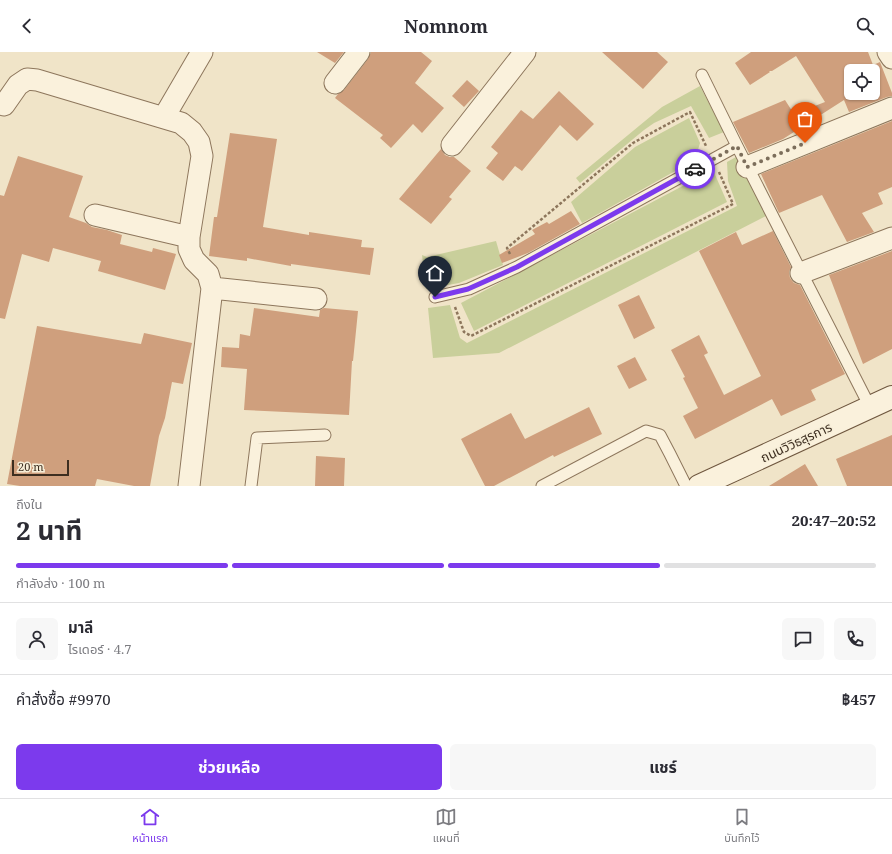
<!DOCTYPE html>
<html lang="th">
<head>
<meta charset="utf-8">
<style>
	:root { --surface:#fff; --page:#f7f7f7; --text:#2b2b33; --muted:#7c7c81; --line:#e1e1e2; --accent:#7c3aed }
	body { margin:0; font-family:"Noto Serif","Noto Sans Thai",serif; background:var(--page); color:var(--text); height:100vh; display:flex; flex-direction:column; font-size:15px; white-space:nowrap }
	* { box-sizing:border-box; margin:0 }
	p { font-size:13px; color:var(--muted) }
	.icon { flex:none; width:22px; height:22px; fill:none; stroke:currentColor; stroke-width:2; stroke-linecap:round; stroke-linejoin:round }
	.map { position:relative; height:434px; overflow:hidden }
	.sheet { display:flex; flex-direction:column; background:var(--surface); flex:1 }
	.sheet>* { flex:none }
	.buttons { position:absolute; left:844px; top:12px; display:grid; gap:8px }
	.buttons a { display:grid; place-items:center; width:36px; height:36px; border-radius:6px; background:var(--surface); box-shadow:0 1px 3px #0004; font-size:20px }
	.scale { position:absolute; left:12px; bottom:10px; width:57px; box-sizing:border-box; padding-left:4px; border:2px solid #3d2e20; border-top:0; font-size:11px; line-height:14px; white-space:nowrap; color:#3d2e20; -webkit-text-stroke:3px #f7eed8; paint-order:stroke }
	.pin { position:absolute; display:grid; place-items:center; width:34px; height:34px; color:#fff; margin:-41px -17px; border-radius:50% 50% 50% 0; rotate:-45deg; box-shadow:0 0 4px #0007 }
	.pin .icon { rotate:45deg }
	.courier { position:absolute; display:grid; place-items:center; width:40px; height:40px; margin:-20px; border:3px solid #7c3aed; border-radius:50%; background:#fff; color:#222; box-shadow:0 1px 5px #0007 }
	.overview em { font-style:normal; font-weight:700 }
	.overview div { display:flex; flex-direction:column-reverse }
	.overview { display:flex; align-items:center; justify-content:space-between; height:68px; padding:0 16px }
	h1 { font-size:26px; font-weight:700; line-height:30px }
	.bar { display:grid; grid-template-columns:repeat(4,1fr); gap:6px 4px; align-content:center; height:48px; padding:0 16px }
	.bar i { height:5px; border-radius:3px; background:var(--line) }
	.bar .active { background:var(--accent) }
	.bar p { grid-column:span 4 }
	.line { display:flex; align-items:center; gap:10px; padding:0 16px; border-top:1px solid var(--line) }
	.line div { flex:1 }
	.round { display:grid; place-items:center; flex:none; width:42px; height:42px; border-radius:6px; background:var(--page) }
	.button { display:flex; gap:8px; margin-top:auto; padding:8px 16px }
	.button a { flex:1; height:46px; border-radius:6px; background:var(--accent); color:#fff; font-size:16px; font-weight:700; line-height:46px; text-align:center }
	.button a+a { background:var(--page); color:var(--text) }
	header { display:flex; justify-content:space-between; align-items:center; height:52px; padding:0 16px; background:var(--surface); font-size:18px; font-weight:700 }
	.menu { display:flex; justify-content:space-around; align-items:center; height:56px; border-top:1px solid var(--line); background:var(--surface); font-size:11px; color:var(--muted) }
	.menu a { display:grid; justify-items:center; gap:2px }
	.menu .active { color:var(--accent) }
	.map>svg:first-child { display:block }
	.green { fill:#c9cf9b }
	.building { fill:#cf9f7d; fill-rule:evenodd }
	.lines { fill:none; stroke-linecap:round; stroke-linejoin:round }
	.service-casing { stroke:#8d765c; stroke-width:13 }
	.minor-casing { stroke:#8d765c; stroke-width:23 }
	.secondary-casing { stroke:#6f573f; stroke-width:24 }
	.path { stroke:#8d765c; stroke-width:2.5; stroke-dasharray:3 2; stroke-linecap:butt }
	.service { stroke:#faf1dc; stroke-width:11 }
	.minor { stroke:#faf1dc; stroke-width:21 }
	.secondary { stroke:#faf1dc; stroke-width:22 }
	.done { stroke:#7c6e5b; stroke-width:4; stroke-dasharray:0 7.2 }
	.route { stroke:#7c3aed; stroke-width:5 }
	.labels { text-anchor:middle; stroke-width:3; stroke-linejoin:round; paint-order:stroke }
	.street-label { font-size:13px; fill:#3d2e20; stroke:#f7eed8 }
</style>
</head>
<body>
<header><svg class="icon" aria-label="back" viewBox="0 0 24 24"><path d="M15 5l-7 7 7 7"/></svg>Nomnom<svg class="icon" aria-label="search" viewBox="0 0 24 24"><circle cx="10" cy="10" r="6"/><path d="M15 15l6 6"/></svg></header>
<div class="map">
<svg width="892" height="434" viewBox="0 0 892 434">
	<rect width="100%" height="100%" fill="#f0e4c8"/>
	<path class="green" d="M700,34L724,80L709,86L691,54L654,71L644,78L580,131L576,126L662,55Z
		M689,66L700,91L695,108L582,171L571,150L635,95Z
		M736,105L766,164L499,301L433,306L428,256L450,253L460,286L467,291L737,154L728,129L727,110Z
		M713,118L727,150L474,279L461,251Z
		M496,189L503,213L459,231L426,237L422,203L427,205Z"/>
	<path class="building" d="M317,0H344L335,11Z
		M371,0H421L432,9L415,31L444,56L422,81L413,72L391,96L380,86L383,83L335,46L338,42L344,38L368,7Z
		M602,0H657L668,10L643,37Z
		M751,0H868L873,13L880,10L892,41V44L887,45L849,60L844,48L783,87L749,101L733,70L785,48L794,62L825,50L796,4L772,19H769L770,20L750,33L735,11ZM851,19H873V41H851Z
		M467,28L479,39L464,55L452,44Z
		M559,39L594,72L577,89L560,73L522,119L515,114L503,129L486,116L498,101L491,95L521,58L533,67Z
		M892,69V135L878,141L883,152L862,161L874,180L847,190L822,143L779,161L761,122Z
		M230,81L277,87L263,175L309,183V180L362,188L361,195L374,196L370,223L291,212V214L247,206V209L209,204L214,165H217Z
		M441,97L445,103L450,105H454L471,119L449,145L452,147L431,172L399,147Z
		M18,104L83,124L69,165L86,171L92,175L107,178L122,183L120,192L152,200L153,196L176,202L165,238L98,219L101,209L53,196L49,210L22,202L5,267L0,266V143L4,144Z
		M571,159L580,172L528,201L502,211L499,203L535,182L532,178L547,170L549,172Z
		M773,179L791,215L789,220L790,226L794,231L800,233L845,322L811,338L816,348L781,364L772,347L695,387L683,364L698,356L683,326L685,325L671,298L699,283L708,301L704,303L724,343L761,324L699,199L736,180L742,193Z
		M892,199V297L863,312L829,223Z
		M639,243L655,276L634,287L618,253Z
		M254,256L319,265L320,258L324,256L358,259L353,309H352L349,363L244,358L247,317L221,315L222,295L239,296L240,282L250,284Z
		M37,274L141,292L144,281L192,291L183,332L172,330L165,366L159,384L150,434H134L97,427L95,434H20L7,432Z
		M635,305L647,328L629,337L617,314Z
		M589,355L602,382L554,405L553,403L494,434H485L461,387L511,361L525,387Z
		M892,383V434H847L836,407Z
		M316,404L345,406L344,434H315Z
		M805,412L818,434H769Z"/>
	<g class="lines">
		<g class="service-casing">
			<path id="service" d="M702,23L737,94L870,355
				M435,245L469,237L517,215L737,94
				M251,434L257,386L325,383
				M542,434L646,379L660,383L670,402L686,434"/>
		</g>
		<g class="minor-casing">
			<path id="minor" d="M888,0L892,6
				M335,31L359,0
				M4,53L18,33L27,27L37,28L181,71L192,80L199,90L202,104L189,185V197L194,208L208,222L212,236L189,434
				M164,65L202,0
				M452,93L525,0
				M747,115L892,56
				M95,163L189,185
				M801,221L892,186
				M212,236L316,247"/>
		</g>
		<g class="secondary-casing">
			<path id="secondary" d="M699,434L892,345"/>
		</g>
		<path class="path" d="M510,202L507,196L633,91L690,60L706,94
			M455,255L464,280L471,284L733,152L719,120"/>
		<use href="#service" class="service"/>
		<use href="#minor" class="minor"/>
		<use href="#secondary" class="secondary"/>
	</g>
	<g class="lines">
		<path class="done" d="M695,117L737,94L747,115L805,91"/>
		<path class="route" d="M435,245L468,237L517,215L695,117"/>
	</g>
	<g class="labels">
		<g class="street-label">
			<text transform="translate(796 390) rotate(-25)" y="5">ถนนวิวิธสุรการ</text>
		</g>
	</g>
</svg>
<div class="buttons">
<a><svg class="icon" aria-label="locate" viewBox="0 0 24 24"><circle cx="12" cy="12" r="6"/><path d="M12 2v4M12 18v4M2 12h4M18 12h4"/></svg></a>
</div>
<div class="scale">20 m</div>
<div class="pin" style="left:805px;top:91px;background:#ea580c"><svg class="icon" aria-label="bag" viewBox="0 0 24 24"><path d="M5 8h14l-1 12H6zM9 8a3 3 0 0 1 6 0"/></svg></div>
<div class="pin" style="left:435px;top:245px;background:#1f2937"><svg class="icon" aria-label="home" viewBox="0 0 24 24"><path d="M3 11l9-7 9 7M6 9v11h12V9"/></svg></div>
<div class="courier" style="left:695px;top:117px"><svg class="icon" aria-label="car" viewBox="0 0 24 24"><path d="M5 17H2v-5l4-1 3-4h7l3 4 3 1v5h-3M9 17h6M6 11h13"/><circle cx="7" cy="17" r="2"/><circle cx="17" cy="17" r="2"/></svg></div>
</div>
<section class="sheet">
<div class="overview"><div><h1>2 นาที</h1><p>ถึงใน</p></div><em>20:47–20:52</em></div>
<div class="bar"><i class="active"></i><i class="active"></i><i class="active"></i><i></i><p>กำลังส่ง · 100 m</p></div>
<div class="line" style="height:72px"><a class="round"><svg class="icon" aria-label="person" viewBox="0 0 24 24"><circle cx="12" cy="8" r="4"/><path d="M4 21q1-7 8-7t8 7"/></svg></a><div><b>มาลี</b><p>ไรเดอร์ · 4.7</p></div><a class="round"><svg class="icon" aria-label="chat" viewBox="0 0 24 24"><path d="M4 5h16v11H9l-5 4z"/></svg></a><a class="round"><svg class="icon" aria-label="phone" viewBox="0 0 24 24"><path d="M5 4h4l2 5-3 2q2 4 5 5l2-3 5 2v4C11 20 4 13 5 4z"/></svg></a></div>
<div class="line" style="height:52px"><div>คำสั่งซื้อ #9970</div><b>฿457</b></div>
<div class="button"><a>ช่วยเหลือ</a><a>แชร์</a></div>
</section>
<nav class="menu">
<a class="active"><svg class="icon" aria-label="home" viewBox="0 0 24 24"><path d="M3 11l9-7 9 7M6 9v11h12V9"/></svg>หน้าแรก</a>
<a><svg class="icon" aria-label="map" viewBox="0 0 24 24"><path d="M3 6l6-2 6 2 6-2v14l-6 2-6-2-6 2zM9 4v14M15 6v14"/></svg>แผนที่</a>
<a><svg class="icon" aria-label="saved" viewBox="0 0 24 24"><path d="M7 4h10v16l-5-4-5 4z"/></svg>บันทึกไว้</a>
</nav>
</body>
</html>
